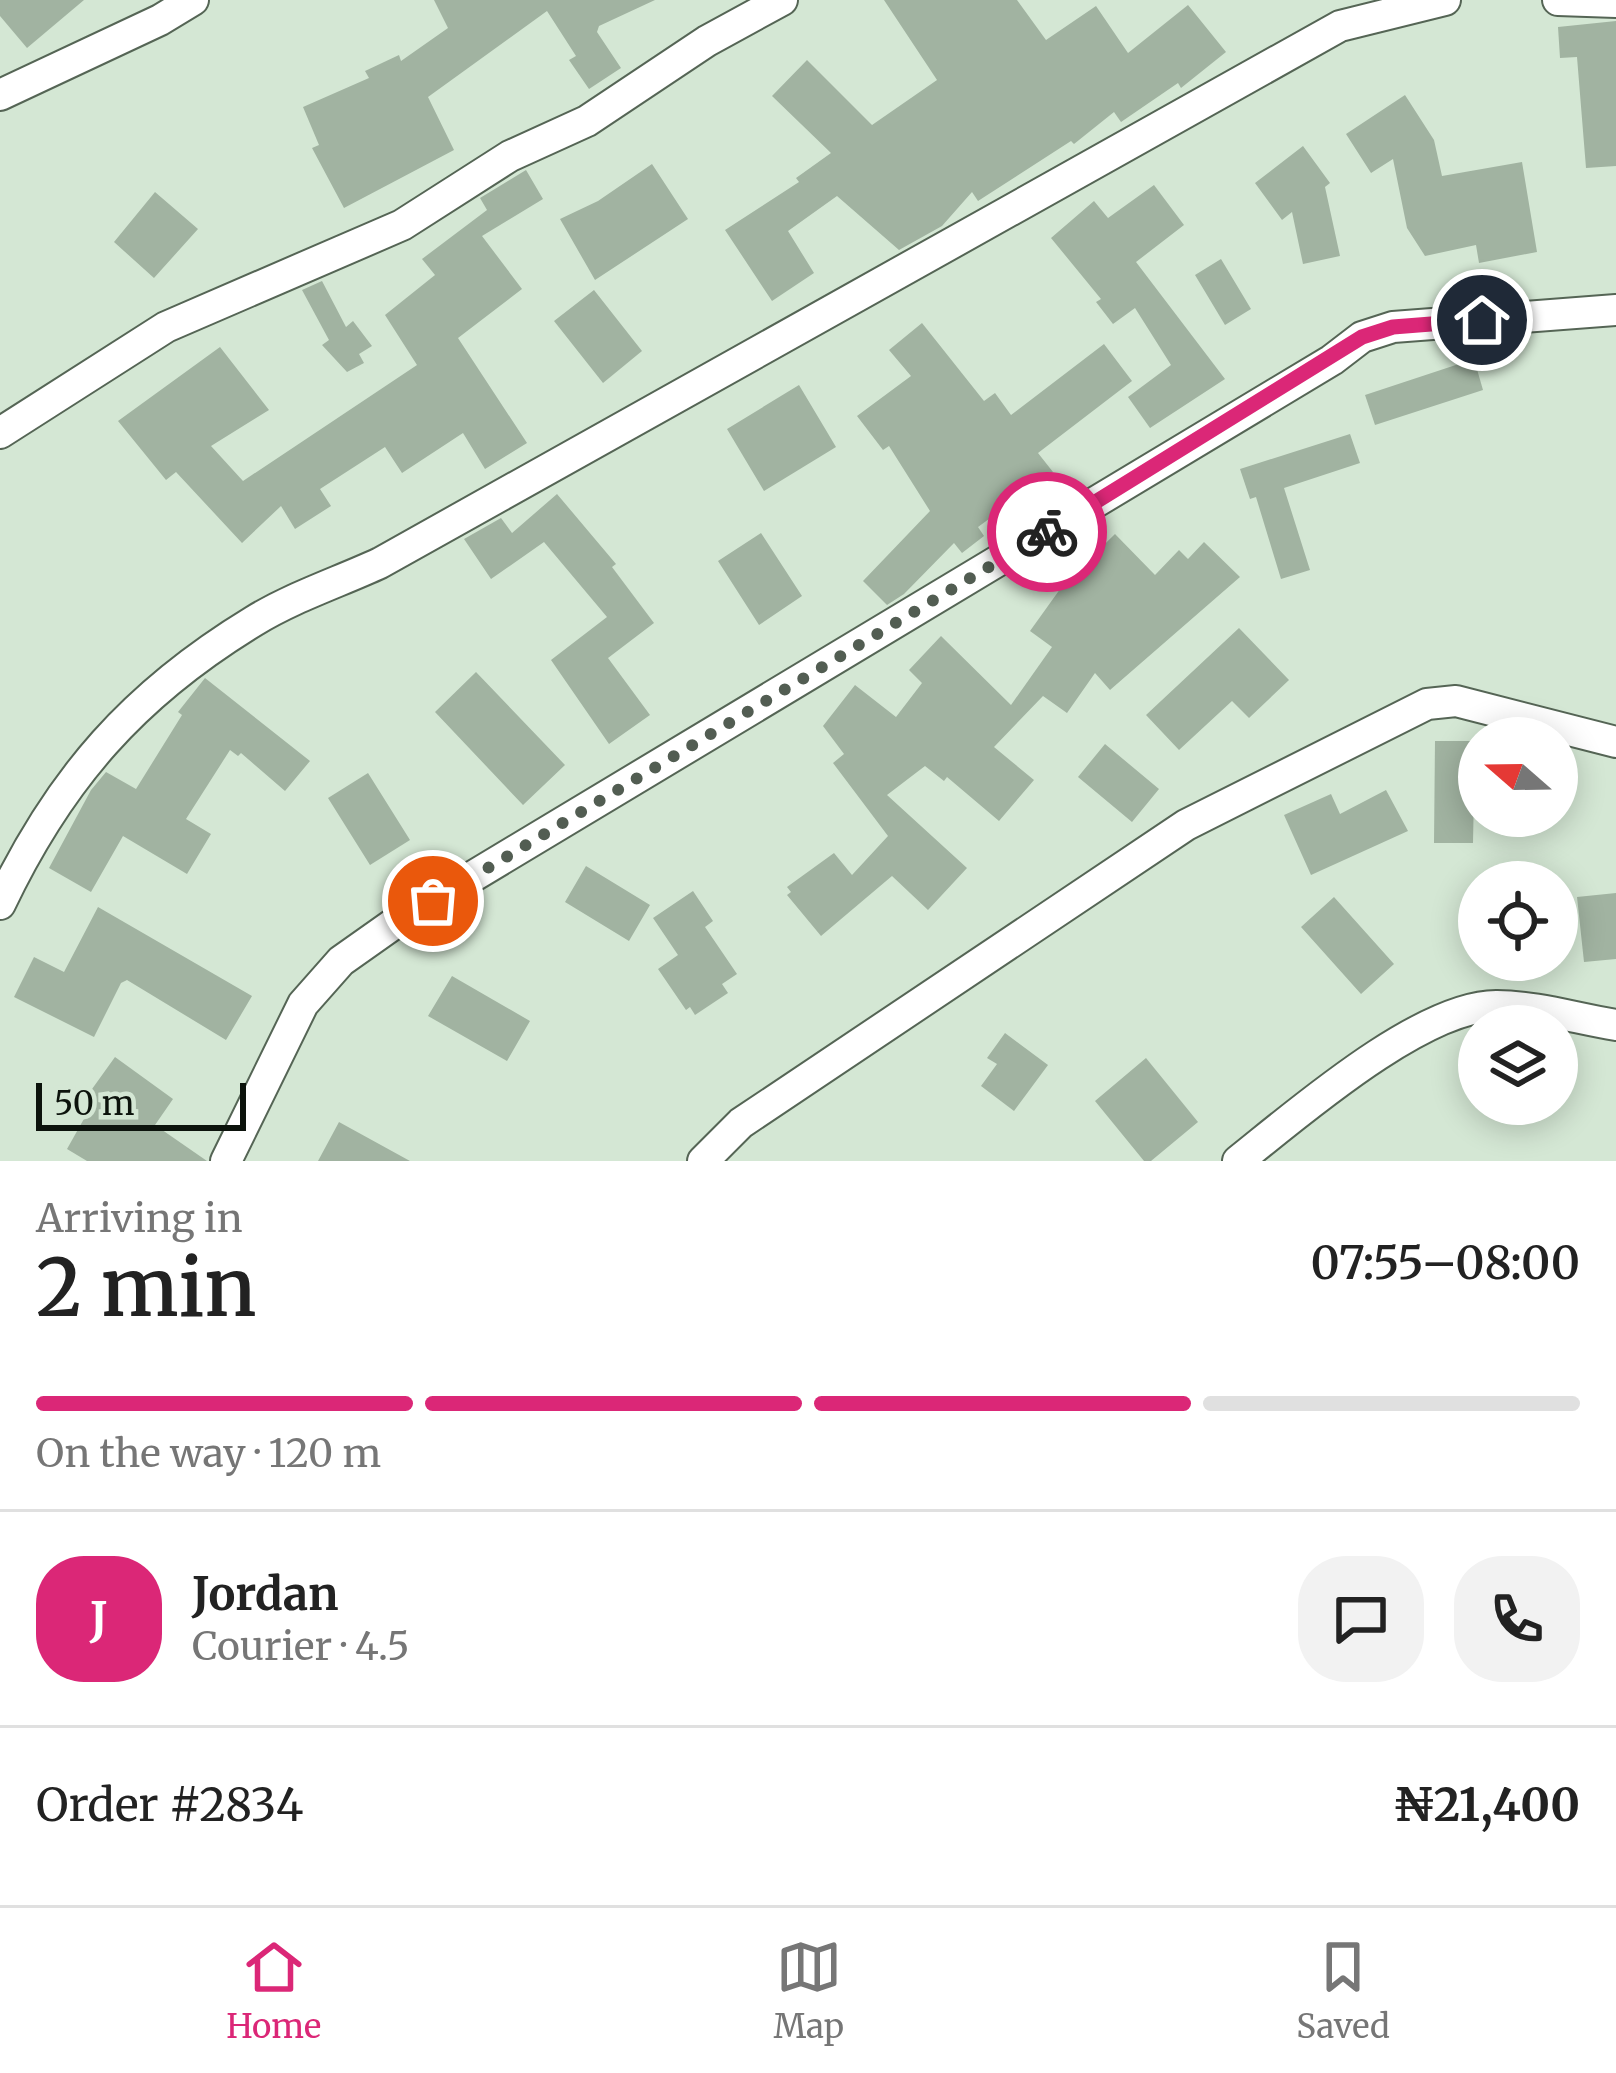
<!DOCTYPE html>
<html lang="en">
<head>
<meta charset="utf-8">
<style>
	:root { --surface:#fff; --page:#f2f2f2; --text:#222; --muted:#767676; --line:#e0e0e0; --accent:#db2777 }
	body { margin:0; font-family:Merriweather,serif; background:var(--page); color:var(--text); height:100vh; display:flex; flex-direction:column; font-size:45px; white-space:nowrap }
	* { box-sizing:border-box; margin:0 }
	p { font-size:39px; color:var(--muted) }
	.icon { flex:none; width:66px; height:66px; fill:none; stroke:currentColor; stroke-width:2; stroke-linecap:round; stroke-linejoin:round }
	.map { position:relative; height:1161px; overflow:hidden }
	.side { display:flex; flex-direction:column; background:var(--surface); flex:1 }
	.side>* { flex:none }
	.needle { width:78px; rotate:290deg }
	.controls { position:absolute; left:1458px; top:717px; display:grid; gap:24px }
	.controls a { display:grid; place-items:center; width:120px; height:120px; border-radius:50%; background:var(--surface); box-shadow:0 6px 30px #0003; font-size:60px }
	.scale { position:absolute; left:36px; bottom:30px; width:210px; box-sizing:border-box; padding-left:12px; border:6px solid #0c130c; border-top:0; font-size:33px; line-height:42px; white-space:nowrap; color:#0c130c; -webkit-text-stroke:9px #d4e7d4; paint-order:stroke }
	.pin { position:absolute; display:grid; place-items:center; width:102px; height:102px; color:#fff; margin:-51px; border:6px solid #fff; border-radius:50%; box-shadow:0 3px 12px #0007 }
	.courier { position:absolute; display:grid; place-items:center; width:120px; height:120px; margin:-60px; border:9px solid #db2777; border-radius:50%; background:#fff; color:#222; box-shadow:0 3px 15px #0007 }
	.summary em { font-style:normal; font-weight:600 }
	.summary div { display:flex; flex-direction:column-reverse }
	.summary { display:flex; align-items:center; justify-content:space-between; height:204px; padding:0 36px }
	h1 { font-size:78px; font-weight:600; line-height:90px }
	.bar { display:grid; grid-template-columns:repeat(4,1fr); gap:18px 12px; align-content:center; height:144px; padding:0 36px }
	.bar i { height:15px; border-radius:9px; background:var(--line) }
	.bar .active { background:var(--accent) }
	.bar p { grid-column:span 4 }
	.line { display:flex; align-items:center; gap:30px; padding:0 36px; border-top:3px solid var(--line) }
	.line div { flex:1 }
	.round { display:grid; place-items:center; flex:none; width:126px; height:126px; border-radius:48px; background:var(--page) }
	.dock { display:flex; justify-content:space-around; align-items:center; height:168px; border-top:3px solid var(--line); background:var(--surface); font-size:33px; color:var(--muted) }
	.dock a { display:grid; justify-items:center; gap:6px }
	.dock .active { color:var(--accent) }
	.map>svg:first-child { display:block }
	.building { fill:#a1b3a1 }
	.lines { fill:none; stroke-linecap:round; stroke-linejoin:round }
	.street-casing { stroke:#556555; stroke-width:34 }
	.street { stroke:#fff; stroke-width:30 }
	.done { stroke:#525d52; stroke-width:12; stroke-dasharray:0 21.6 }
	.route { stroke:#db2777; stroke-width:15 }
</style>
</head>
<body>
<div class="map">
<svg width="1616" height="1161" viewBox="0 0 1616 1161">
	<rect width="100%" height="100%" fill="#d4e7d4"/>
	<path class="building" d="M0,0H84L27,48L0,16Z
		M434,0H655L599,26L597,32L621,68L589,89L569,60L576,56L547,11L428,97L454,150L344,208L312,148L319,145L303,107L369,78L365,71L399,55L401,61L448,28Z
		M884,0H1017L1046,40L1096,6L1128,53L1188,5L1226,52L1181,88L1178,83L1121,122L1114,112L1074,144L1071,141L978,201L972,192L942,226L899,250L837,196L788,231L814,273L772,301L725,230L799,182L796,178L831,153L772,96L807,60L872,125L937,80Z
		M1616,21V166L1586,168L1577,57L1560,58L1558,27Z
		M1405,95L1434,140L1442,176L1522,162L1537,252L1479,263L1476,245L1425,256L1407,228L1393,159L1371,173L1346,134Z
		M1303,146L1330,183L1325,187L1340,256L1303,264L1292,212L1282,220L1255,183Z
		M652,164L688,219L595,280L560,219L598,201Z
		M526,170L543,199L482,236L522,289L458,338L527,443L485,469L463,433L402,473L385,447L320,489L331,506L295,529L281,506L242,543L176,472L166,480L118,421L220,347L269,410L211,446L243,481L417,365L385,315L435,275L422,259L487,210L480,198Z
		M1154,185L1184,225L1136,262L1225,379L1150,428L1128,397L1171,365L1135,308L1113,324L1096,302L1101,299L1051,238L1094,201L1108,218Z
		M155,192L198,229L154,278L114,242Z
		M1221,259L1251,309L1225,325L1195,275Z
		M322,281L346,327L353,321L372,346L359,354L364,363L347,372L322,345L329,340L302,290Z
		M594,290L642,351L603,383L554,321Z
		M922,323L984,401L995,393L1011,415L1104,344L1132,381L1038,453L1053,472L978,527L984,536L962,553L954,543L904,594L887,605L863,581L930,511L889,446L883,450L857,416L911,376L889,350Z
		M1474,359L1483,390L1375,425L1365,395Z
		M799,385L836,447L764,491L727,429Z
		M1350,434L1360,463L1284,488L1310,570L1281,579L1256,497L1250,499L1240,469Z
		M557,494L616,564L612,567L654,623L608,658L650,715L609,744L551,660L607,617L544,542L491,579L464,539L501,518L512,533Z
		M761,533L802,596L759,625L718,561Z
		M1115,534L1155,575L1179,550L1188,559L1204,542L1240,577L1110,690L1095,673L1067,713L1043,696L994,747L1034,780L999,821L947,777L944,781L925,766L887,795L967,868L928,910L892,876L821,936L787,895L791,892L787,887L834,853L852,875L888,836L833,763L844,754L823,726L855,685L896,717L922,683L909,670L941,636L1011,705L1052,647L1030,631L1063,585Z
		M1239,628L1289,680L1249,718L1232,701L1179,750L1146,715Z
		M476,672L565,765L523,805L435,712Z
		M205,678L310,761L285,791L241,753L238,756L230,750L186,819L211,834L187,874L123,836L91,892L49,868L91,790L106,772L136,789L182,715L178,712Z
		M1435,741H1475L1473,843H1434Z
		M1105,744L1159,789L1132,822L1078,777Z
		M368,773L410,840L370,865L328,798Z
		M1386,790L1408,831L1311,875L1284,815L1331,794L1340,814Z
		M586,866L650,905L629,941L565,902Z
		M693,891L713,921L705,927L737,974L722,984L728,993L695,1015L690,1007L686,1010L658,969L678,955L653,918Z
		M1616,893V959L1584,962L1577,897Z
		M1334,897L1394,964L1361,994L1301,927Z
		M98,907L252,996L226,1040L127,980L121,983L94,1037L14,997L34,957L64,972Z
		M452,976L530,1021L507,1061L428,1016Z
		M1005,1033L1048,1065L1014,1111L981,1086L997,1064L987,1058Z
		M115,1057L173,1099L155,1125L207,1161H87L67,1149L94,1101L87,1096Z
		M1146,1058L1198,1122L1151,1161H1144L1095,1101Z
		M339,1122L410,1161H318Z"/>
	<g class="lines">
		<g class="street-casing">
			<path id="street" d="M1558,0L1616,2
				M0,95L160,20L193,0
				M0,433L166,327L402,225L510,156L587,121L707,41L782,0
				M0,904C60,778 134,694 254,621C293,597 339,582 380,563L1340,26L1445,0
				M226,1161L303,1004L341,961L392,925L1332,360L1362,337L1393,327L1616,310
				M703,1161L741,1123L1186,825L1427,704L1456,701L1616,742
				M1238,1161C1296,1115 1422,1005 1497,1006C1536,1006 1578,1019 1616,1025"/>
		</g>
		<use href="#street" class="street"/>
	</g>
	<g class="lines">
		<path class="done" d="M433,901L1047,532"/>
		<path class="route" d="M1047,532L1362,337L1393,327L1482,320"/>
	</g>
</svg>
<div class="controls">
<a><svg class="needle" viewBox="-14 -14 28 28"><path d="M0-13l5 13h-10z" fill="#e53935"/><path d="M0 13l5-13h-10z" fill="#767676"/></svg></a>
<a><svg class="icon" aria-label="locate" viewBox="0 0 24 24"><circle cx="12" cy="12" r="6"/><path d="M12 2v4M12 18v4M2 12h4M18 12h4"/></svg></a>
<a><svg class="icon" aria-label="layers" viewBox="0 0 24 24"><path d="M12 4l9 5-9 5-9-5zM3 14l9 5 9-5"/></svg></a>
</div>
<div class="scale">50 m</div>
<div class="pin" style="left:433px;top:901px;background:#ea580c"><svg class="icon" aria-label="bag" viewBox="0 0 24 24"><path d="M5 8h14l-1 12H6zM9 8a3 3 0 0 1 6 0"/></svg></div>
<div class="pin" style="left:1482px;top:320px;background:#1f2937"><svg class="icon" aria-label="home" viewBox="0 0 24 24"><path d="M3 11l9-7 9 7M6 9v11h12V9"/></svg></div>
<div class="courier" style="left:1047px;top:532px"><svg class="icon" aria-label="bike" viewBox="0 0 24 24"><circle cx="6" cy="16" r="4"/><circle cx="18" cy="16" r="4"/><path d="M6 16l4-8h5l3 8M10 8l3 8H6M13 5h3"/></svg></div>
</div>
<section class="side">
<div class="summary"><div><h1>2 min</h1><p>Arriving in</p></div><em>07:55–08:00</em></div>
<div class="bar"><i class="active"></i><i class="active"></i><i class="active"></i><i></i><p>On the way · 120 m</p></div>
<div class="line" style="height:216px"><b class="round" style="background:var(--accent);color:#fff">J</b><div><b>Jordan</b><p>Courier · 4.5</p></div><a class="round"><svg class="icon" aria-label="chat" viewBox="0 0 24 24"><path d="M4 5h16v11H9l-5 4z"/></svg></a><a class="round"><svg class="icon" aria-label="phone" viewBox="0 0 24 24"><path d="M5 4h4l2 5-3 2q2 4 5 5l2-3 5 2v4C11 20 4 13 5 4z"/></svg></a></div>
<div class="line" style="height:156px"><div>Order #2834</div><b>₦21,400</b></div>
</section>
<nav class="dock">
<a class="active"><svg class="icon" aria-label="home" viewBox="0 0 24 24"><path d="M3 11l9-7 9 7M6 9v11h12V9"/></svg>Home</a>
<a><svg class="icon" aria-label="map" viewBox="0 0 24 24"><path d="M3 6l6-2 6 2 6-2v14l-6 2-6-2-6 2zM9 4v14M15 6v14"/></svg>Map</a>
<a><svg class="icon" aria-label="saved" viewBox="0 0 24 24"><path d="M7 4h10v16l-5-4-5 4z"/></svg>Saved</a>
</nav>
</body>
</html>
